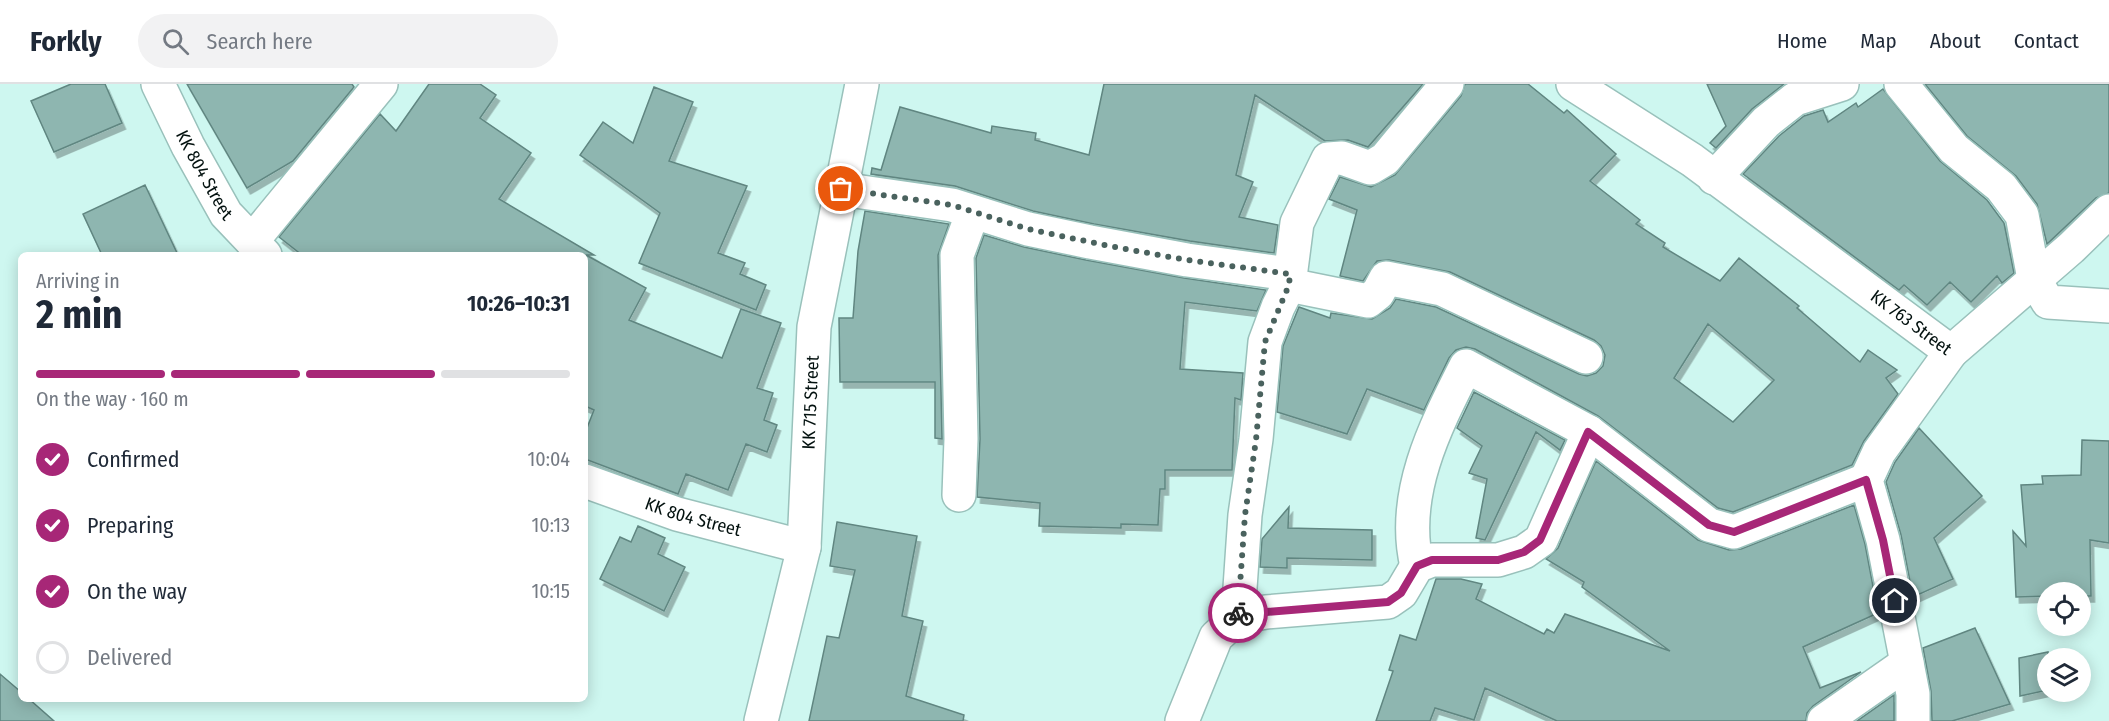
<!DOCTYPE html>
<html lang="en">
<head>
<meta charset="utf-8">
<style>
	:root { --surface:#fff; --page:#f2f2f3; --text:#1f2937; --muted:#747a83; --line:#e0e1e3; --accent:#a72777 }
	body { margin:0; font-family:"Fira Sans Condensed",sans-serif; background:var(--page); color:var(--text); height:100vh; display:flex; flex-direction:column; font-size:22px; white-space:nowrap }
	* { box-sizing:border-box; margin:0 }
	p { font-size:20px; color:var(--muted) }
	.icon { flex:none; width:33px; height:33px; fill:none; stroke:currentColor; stroke-width:2; stroke-linecap:round; stroke-linejoin:round }
	.map { position:relative; flex:1; overflow:hidden }
	.panel { position:absolute; left:18px; top:168px; width:570px; height:450px; display:flex; flex-direction:column; background:var(--surface); border-radius:9px; box-shadow:0 3px 15px #0003 }
	.panel>* { flex:none }
	.buttons { position:absolute; left:2037px; top:498px; display:grid; gap:12px }
	.buttons a { display:grid; place-items:center; width:54px; height:54px; border-radius:50%; background:var(--surface); box-shadow:0 3px 15px #0003; font-size:30px }
	.pin { position:absolute; display:grid; place-items:center; width:51px; height:51px; color:#fff; margin:-26px; border:3px solid #fff; border-radius:50%; box-shadow:0 2px 6px #0007 }
	.courier { position:absolute; display:grid; place-items:center; width:60px; height:60px; margin:-30px; border:4px solid #a72777; border-radius:50%; background:#fff; color:#222; box-shadow:0 2px 8px #0007 }
	.head em { font-style:normal; font-weight:700 }
	.head div { display:flex; flex-direction:column-reverse }
	.head { display:flex; align-items:center; justify-content:space-between; height:102px; padding:0 18px }
	h1 { font-size:39px; font-weight:700; line-height:45px }
	.bar { display:grid; grid-template-columns:repeat(4,1fr); gap:9px 6px; align-content:center; height:72px; padding:0 18px }
	.bar i { height:8px; border-radius:4px; background:var(--line) }
	.bar .on { background:var(--accent) }
	.bar p { grid-column:span 4 }
	ol { padding:0 18px; list-style:none }
	li { display:flex; align-items:center; gap:18px; height:66px }
	li p { margin-inline-start:auto }
	li .icon { padding:6px; border-radius:50%; background:var(--accent); color:#fff; stroke-width:4 }
	li:last-child { color:var(--muted) }
	li i { width:33px; height:33px; border:3px solid var(--line); border-radius:50% }
	header { display:flex; align-items:center; gap:36px; box-sizing:border-box; height:84px; padding:0 30px; background:var(--surface); border-bottom:2px solid var(--line) }
	header strong { font-size:28px }
	nav { display:flex; gap:33px; margin-inline-start:auto; font-size:21px }
	.search { width:420px; height:54px; background:var(--page); display:flex; align-items:center; gap:15px; box-sizing:border-box; padding:0 21px; border-radius:33px; color:var(--muted); font-size:22px }
	.map>svg:first-child { display:block }
	.building { fill:#8eb6b0; stroke:#608681; stroke-width:1.5; fill-rule:evenodd; filter:url(#shadow) }
	.lines { fill:none; stroke-linecap:round; stroke-linejoin:round }
	.minor-casing { stroke:#99c1bb; stroke-width:36 }
	.minor { stroke:#fff; stroke-width:33 }
	.done { stroke:#4a625e; stroke-width:6; stroke-dasharray:0 10.8 }
	.route { stroke:#a72777; stroke-width:8 }
	.labels { text-anchor:middle; stroke-width:5; stroke-linejoin:round; paint-order:stroke }
	.street-label { font-size:18px; fill:#03110f; stroke:#eefefb }
</style>
</head>
<body>
<header>
<strong>Forkly</strong>
<div class="search"><svg class="icon" aria-label="search" viewBox="0 0 24 24"><circle cx="10" cy="10" r="6"/><path d="M15 15l6 6"/></svg>Search here</div>
<nav><a>Home</a><a>Map</a><a>About</a><a>Contact</a></nav>
</header>
<div class="map">
<svg width="2109" height="637" viewBox="0 0 2109 637">
	<defs>
		<filter id="shadow"><feDropShadow dx="3.5" dy="6" stdDeviation="0" flood-color="#0004"/></filter>
	</defs>
	<rect width="100%" height="100%" fill="#cef7f0"/>
	<path class="building" d="M71,0H105L122,39L54,68L31,17Z
		M187,0H352L354,3L293,77L247,104Z
		M429,0H480L496,11L480,34L531,69L499,115L594,171H586L646,204L629,236L722,274L741,225L781,239L757,304L773,309L764,336L777,341L767,368L746,360L728,406L686,390L678,410L585,375V349L594,326L585,322V171H302L279,153L380,30L396,47Z
		M1104,0H1423L1368,63L1348,56L1325,57L1255,11L1236,91L1253,98L1239,133L1278,141L1274,169L1190,157L1094,140L1033,127L955,102L871,90L872,84L881,86L900,23L991,49L992,42L1036,49L1035,56L1089,71Z
		M1465,0H1528L1564,29L1567,26L1616,70L1590,97L1640,136L1636,140L1665,159L1663,163L1720,197L1739,174L1799,222L1797,224L1860,278L1868,266L1897,286L1886,294L1898,310L1864,357L1852,381L1733,428L1718,424L1598,332L1475,265L1466,263L1456,266L1449,274L1424,326L1367,305L1347,350L1277,328L1283,262L1299,223L1330,234L1331,229L1372,235L1390,224L1396,215L1436,223L1579,290L1587,292L1596,289L1603,282L1605,271L1601,262L1594,256L1450,188L1389,176L1377,177L1363,197L1340,192L1357,126L1329,115L1340,93L1371,103L1395,91L1461,12ZM1708,240L1774,296L1733,338L1674,294Z
		M1707,0H1784L1752,25L1716,64L1710,59L1726,42Z
		M1925,0H2109V109L2096,114L2047,160L2037,120L2016,92L1967,52Z
		M654,3L693,18L669,77L747,102L718,169L745,179L740,190L766,201L756,226L639,179L660,129L580,71L603,38L633,59Z
		M1883,5L1940,77L1987,116L2004,139L2014,189L2002,199L1997,192L1971,218L1950,198L1927,221L1904,201L1899,206L1743,90L1779,52L1804,32L1823,26L1828,38L1856,19L1858,23Z
		M145,101L178,171H102L83,130Z
		M865,127L949,140L938,171L942,355L935,354V298H840L839,234H853L858,167Z
		M984,151L1024,163L1086,176L1184,194L1266,206L1257,227L1185,218L1180,285L1243,289L1241,316L1235,314L1232,386H1165V405H1160L1158,441L1121,440V444L1039,442L1040,419L977,413L980,355L976,174Z
		M1474,308L1565,356L1560,366L1536,348L1485,456L1476,454L1487,395L1469,389L1482,362L1457,344Z
		M1919,344L1982,412L1934,454L1953,495L1913,513L1901,451L1886,398L1895,378Z
		M2082,356L2109,357V459L2090,456L2091,512H2080V508H2048V512L2016,513L2013,447L2026,462L2021,401L2043,400L2042,392L2081,391Z
		M1596,377L1698,456L1729,466L1741,465L1854,421L1865,460L1878,529L1803,563L1820,604L1861,588L1813,622L1807,629L1806,637H1557L1485,604L1474,636L1435,624L1430,637H1376L1393,587L1389,586L1400,551L1416,556L1436,495H1461L1482,500L1476,515L1544,550L1547,545L1554,549L1565,530L1670,567L1582,503L1584,498L1546,475L1558,464Z
		M1289,423L1288,444L1372,446V476L1287,474V484L1260,483L1262,455Z
		M837,438L917,452L902,532L923,537L906,612L964,631L963,637H809L827,552L839,554L855,486L830,482Z
		M638,442L665,454L658,470L685,483L664,527L600,495L620,453L631,458Z
		M1975,544L2010,620L1952,637H1932L1931,607L1923,564Z
		M2048,568V606L2020,612L2019,574Z
		M0,590L21,608V615H29L54,637H0Z
		M1894,611V637H1857Z"/>
	<g class="lines">
		<g class="minor-casing">
			<g id="minor">
				<path id="s1" d="M158,0L188,62L226,130L265,171"/>
				<path id="s2" d="M1573,0L1692,76L1951,268L1879,368L1866,396L1883,456L1913,610V637"/>
				<path d="M1901,0L1954,65L2001,103L2022,131L2034,195L2048,218L2109,222"/>
				<path d="M1714,94L1766,38L1795,15L1842,0"/>
				<path d="M841,105L952,121L1028,145L1090,158L1187,176L1290,190"/>
				<path d="M252,157L381,0"/>
				<path d="M1289,201L1368,217L1378,209L1386,194L1442,205L1586,273"/>
				<path d="M1951,268L2071,164L2109,127"/>
				<path id="s3" d="M585,397L677,430L804,463"/>
				<path d="M959,411L961,355L957,171L973,128"/>
				<path d="M1417,482C1400,411 1435,343 1466,282L1589,348L1709,441L1734,448L1866,396"/>
				<path d="M1238,533L1245,431L1256,355L1265,258L1278,223L1289,201L1297,139L1328,75L1342,74L1370,84L1385,75L1447,0"/>
				<path id="s4" d="M761,637L804,463L814,243L862,0"/>
				<path d="M1182,637L1216,553L1238,533L1266,528L1388,518L1401,509L1417,482L1432,476H1498L1524,468L1541,456L1589,348"/>
				<path d="M1824,637L1907,579"/>
			</g>
		</g>
		<use href="#minor" class="minor"/>
	</g>
	<g class="lines">
		<path class="done" d="M841,105L952,121L1028,145L1109,162L1187,176L1290,190L1289,201L1265,258L1256,356L1245,431L1238,529"/>
		<path class="route" d="M1238,529V533L1266,528L1388,518L1401,509L1417,482L1432,476H1498L1524,468L1540,456L1588,348L1709,441L1734,448L1866,396L1883,456L1895,517"/>
	</g>
	<g class="labels">
		<g class="street-label">
			<text dy="6" stroke="none"><textPath href="#s1" startOffset="102">KK 804 Street</textPath></text>
			<text dy="6" stroke="none"><textPath href="#s2" startOffset="414">KK 763 Street</textPath></text>
			<text dy="6" stroke="none"><textPath href="#s4" startOffset="324">KK 715 Street</textPath></text>
			<text dy="6" stroke="none"><textPath href="#s3" startOffset="114">KK 804 Street</textPath></text>
		</g>
	</g>
</svg>
<div class="buttons">
<a><svg class="icon" aria-label="locate" viewBox="0 0 24 24"><circle cx="12" cy="12" r="6"/><path d="M12 2v4M12 18v4M2 12h4M18 12h4"/></svg></a>
<a><svg class="icon" aria-label="layers" viewBox="0 0 24 24"><path d="M12 4l9 5-9 5-9-5zM3 14l9 5 9-5"/></svg></a>
</div>
<div class="pin" style="left:841px;top:105px;background:#ea580c"><svg class="icon" aria-label="bag" viewBox="0 0 24 24"><path d="M5 8h14l-1 12H6zM9 8a3 3 0 0 1 6 0"/></svg></div>
<div class="pin" style="left:1895px;top:517px;background:#1f2937"><svg class="icon" aria-label="home" viewBox="0 0 24 24"><path d="M3 11l9-7 9 7M6 9v11h12V9"/></svg></div>
<div class="courier" style="left:1238px;top:529px"><svg class="icon" aria-label="bike" viewBox="0 0 24 24"><circle cx="6" cy="16" r="4"/><circle cx="18" cy="16" r="4"/><path d="M6 16l4-8h5l3 8M10 8l3 8H6M13 5h3"/></svg></div>
<section class="panel">
<div class="head"><div><h1>2 min</h1><p>Arriving in</p></div><em>10:26–10:31</em></div>
<div class="bar"><i class="on"></i><i class="on"></i><i class="on"></i><i></i><p>On the way · 160 m</p></div>
<ol>
<li><svg class="icon" aria-label="check" viewBox="0 0 24 24"><path d="M5 12l5 5 9-10"/></svg>Confirmed<p>10:04</p></li>
<li><svg class="icon" aria-label="check" viewBox="0 0 24 24"><path d="M5 12l5 5 9-10"/></svg>Preparing<p>10:13</p></li>
<li><svg class="icon" aria-label="check" viewBox="0 0 24 24"><path d="M5 12l5 5 9-10"/></svg>On the way<p>10:15</p></li>
<li><i></i>Delivered</li>
</ol>
</section>
</div>
</body>
</html>
